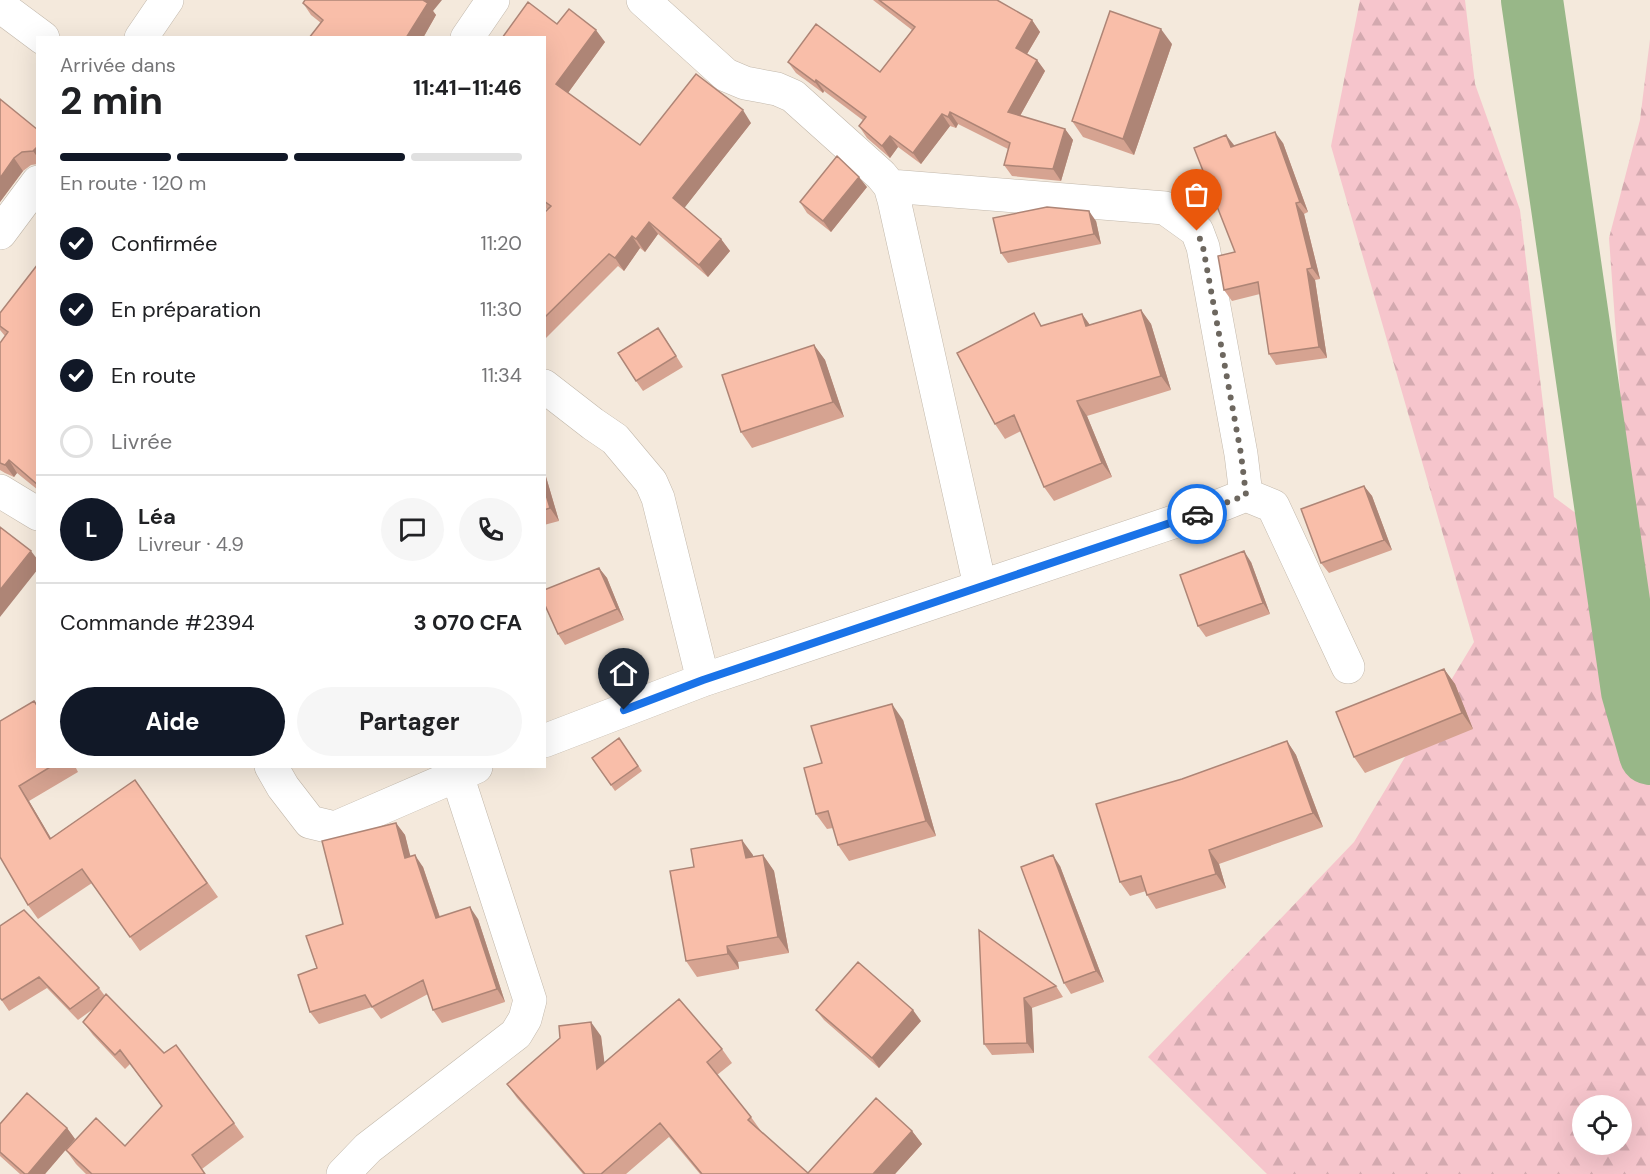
<!DOCTYPE html>
<html lang="fr">
<head>
<meta charset="utf-8">
<style>
	:root { --surface:#fff; --page:#f6f6f6; --text:#202124; --muted:#757577; --line:#e0e0e0; --accent:#111827 }
	body { margin:0; font-family:"DM Sans",sans-serif; background:var(--page); color:var(--text); height:100vh; display:flex; flex-direction:column; font-size:22px; white-space:nowrap }
	* { box-sizing:border-box; margin:0 }
	p { font-size:20px; color:var(--muted) }
	.icon { flex:none; width:33px; height:33px; fill:none; stroke:currentColor; stroke-width:2; stroke-linecap:round; stroke-linejoin:round }
	.map { position:relative; flex:1; overflow:hidden }
	.side { position:absolute; left:36px; top:36px; width:510px; height:732px; display:flex; flex-direction:column; background:var(--surface); border-radius:0px; box-shadow:0 6px 24px #0002 }
	.side>* { flex:none }
	.fabs { position:absolute; left:1572px; top:1095px; display:grid; gap:12px }
	.fabs a { display:grid; place-items:center; width:60px; height:60px; border-radius:50%; background:var(--surface); box-shadow:0 6px 24px #0002; font-size:30px }
	.pin { position:absolute; display:grid; place-items:center; width:51px; height:51px; color:#fff; margin:-62px -26px; border-radius:50% 50% 50% 0; rotate:-45deg; box-shadow:0 0 6px #0007 }
	.pin .icon { rotate:45deg }
	.courier { position:absolute; display:grid; place-items:center; width:60px; height:60px; margin:-30px; border:4px solid #1a73e8; border-radius:50%; background:#fff; color:#222; box-shadow:0 2px 8px #0007 }
	.summary em { font-style:normal; font-weight:700 }
	.summary div { display:flex; flex-direction:column-reverse }
	.summary { display:flex; align-items:center; justify-content:space-between; height:102px; padding:0 24px }
	h1 { font-size:39px; font-weight:700; line-height:45px }
	.bar { display:grid; grid-template-columns:repeat(4,1fr); gap:9px 6px; align-content:center; height:72px; padding:0 24px }
	.bar i { height:8px; border-radius:4px; background:var(--line) }
	.bar .selected { background:var(--accent) }
	.bar p { grid-column:span 4 }
	.line { display:flex; align-items:center; gap:15px; padding:0 24px; border-top:2px solid var(--line) }
	.line div { flex:1 }
	.round { display:grid; place-items:center; flex:none; width:63px; height:63px; border-radius:32px; background:var(--page) }
	ol { padding:0 24px; list-style:none }
	li { display:flex; align-items:center; gap:18px; height:66px }
	li p { margin-inline-start:auto }
	li .icon { padding:6px; border-radius:50%; background:var(--accent); color:#fff; stroke-width:4 }
	li:last-child { color:var(--muted) }
	li i { width:33px; height:33px; border:3px solid var(--line); border-radius:50% }
	.primary-button { display:flex; gap:12px; margin-top:auto; padding:12px 24px }
	.primary-button a { flex:1; height:69px; border-radius:36px; background:var(--accent); color:#fff; font-size:24px; font-weight:700; line-height:69px; text-align:center }
	.primary-button a+a { background:var(--page); color:var(--text) }
	.map>svg:first-child { display:block }
	.forest { fill:url(#forest-firs); fill-rule:evenodd }
	.lines { fill:none; stroke-linecap:round; stroke-linejoin:round }
	.river { stroke:#98b788; stroke-width:62 }
	.minor-casing { stroke:#c2b8ab; stroke-width:34 }
	.minor { stroke:#fff; stroke-width:33 }
	.wall { fill:#d6a391 }
	.shaded-wall { fill:#ae8576 }
	.building { fill:#f9bea9; stroke:#ae8576; stroke-width:1.5 }
	.done { stroke:#6d675f; stroke-width:6; stroke-dasharray:0 10.8 }
	.route { stroke:#1a73e8; stroke-width:8 }
</style>
</head>
<body>
<div class="map">
<svg width="1650" height="1174" viewBox="0 0 1650 1174">
	<defs>
		<pattern id="forest-firs" width="22" height="20" patternUnits="userSpaceOnUse" patternTransform="scale(1.5)"><rect width="22" height="20" fill="#f6c5cc"/><path d="M5 1l3.5 6h-7zM16 11l3.5 6h-7z" fill="#d3a9af"/></pattern>
	</defs>
	<rect width="100%" height="100%" fill="#f4e9dc"/>
	<path class="forest" d="M1360,0H1465L1475,84L1520,210L1554,497L1581,517L1601,491L1620,390L1609,238L1640,120L1650,39V1174H1267L1148,1057L1354,842L1474,642L1331,146ZM1582,1106H1622V1144H1582Z"/>
	<g class="lines">
		<path class="river" d="M1532,0L1632,691L1650,754"/>
		<g class="minor-casing">
			<path id="minor" d="M643,0L726,75L745,83L777,89L793,96L881,175L890,186L894,200L980,586
				M0,6L43,38
				M141,38L167,0
				M467,38L493,0
				M0,233L38,182
				M544,386L593,424L615,439L651,482L658,498L703,680
				M0,491L38,514
				M1246,495L1273,506L1348,667
				M544,741L703,680L1206,511L1246,495L1241,454L1203,247L1197,231L1165,208L890,186
				M271,766L283,787L310,822L335,828L476,767
				M343,1174L368,1148L516,1034L525,1019L530,1000L457,775"/>
		</g>
		<use href="#minor" class="minor"/>
	</g>
	<path class="wall" d="M873,0H997L1032,20L1040,32L1027,54L1037,60L1045,71L1020,116L1065,129L1073,140L1061,181L1012,176L1004,165L1008,149L958,124L956,128L950,126L921,164L898,147L890,158L867,138L859,126L864,121L824,91L823,93L796,73L788,62L880,72L912,30Z
		M303,3L433,11L436,15L423,38H309L321,23L311,15Z
		M557,24L605,42L568,93L640,145L751,123L684,208L721,239L730,251L708,277L658,234L645,252L640,248L624,271L618,266L546,338L544,337V213L548,210L544,207V38Z
		M1172,44L1134,155L1083,137L1072,121Z
		M0,99L38,130V164L31,165L23,171L0,202Z
		M1283,143L1308,212L1304,214L1320,279L1315,280L1327,358L1276,365L1269,354L1260,294L1232,301L1224,290L1235,252L1234,146Z
		M867,187L831,232L807,213L800,202Z
		M1096,221L1101,244L1008,263L1001,253Z
		M38,264V490L17,473L14,477L5,473L0,470V343L5,336L0,330V313Z
		M1141,310L1151,324L1171,390L1087,416L1112,477L1054,501L1044,487L1021,431L1005,439L995,424L1043,326L1082,314L1090,325Z
		M665,338L683,367L643,391L636,381Z
		M814,345L825,360L844,417L752,448L741,432Z
		M544,470L559,521L544,525Z
		M1364,486L1372,496L1392,550L1329,573L1321,563Z
		M1251,562L1270,614L1206,637L1198,626Z
		M599,568L607,578L624,620L565,645L558,634Z
		M1444,669L1455,684L1473,729L1365,773L1354,757Z
		M903,720L936,836L849,861L838,845L833,828L827,829L816,814L822,763Z
		M0,721L38,766H75L78,772L29,801L51,838L135,780L218,897L140,951L92,883L38,919L28,905Z
		M619,738L642,771L615,791L592,758Z
		M1287,741L1296,755L1323,827L1219,864L1226,888L1156,909L1147,895L1146,891L1130,896L1120,882L1182,779Z
		M396,823L405,835L410,857L423,867L440,917L478,919L505,1002L442,1023L433,1010L428,994L381,1019L372,1007L319,1024L310,1012L343,924Z
		M753,855V857L763,855L774,871L789,953L738,962L739,969L697,977L686,961Z
		M1060,866L1104,982L1071,994L1064,983Z
		M0,926L99,988L105,996L234,1123L244,1137L202,1169L205,1174H86L76,1164L66,1150L125,1146L162,1106L130,1064L125,1069L93,1035L83,1022L96,1007L78,1020L47,988L9,1011L0,998Z
		M979,930L1056,986L1063,997L1032,1008L1034,1053L992,1055L984,1044Z
		M816,1010L921,1021L879,1068L824,1020Z
		M601,1036L604,1063L722,1049L732,1063L717,1075L751,1117L761,1131H760L808,1173L912,1131L922,1144L895,1174H700L669,1137L626,1174H583L517,1098L507,1084Z
		M0,1124L67,1128L75,1139L45,1174H20L0,1156Z"/>
	<path class="shaded-wall" d="M423,0H442L433,11L436,15L423,38H406Z
		M1032,20L1040,32L1024,59L1016,48Z
		M1161,29L1172,44L1134,155L1123,139Z
		M596,30L605,42L565,97L556,84Z
		M1037,60L1045,71L1016,123L1008,112Z
		M816,80L824,91L823,93L815,82Z
		M743,110L751,123L682,211L673,198Z
		M950,112L958,124L956,128L948,117Z
		M942,114L950,126L921,164L913,153Z
		M1065,129L1073,140L1061,181L1053,169Z
		M1275,132L1283,143L1308,212L1300,202Z
		M1226,135L1234,145L1239,158L1231,147Z
		M890,136L898,147L890,158L882,146Z
		M38,146V158L33,151Z
		M14,158L23,171L0,202V178Z
		M859,177L867,187L831,232L823,221Z
		M1296,203L1304,214L1320,279L1312,268Z
		M1089,211L1096,221L1101,244L1094,234Z
		M649,222L658,234L645,252L636,239Z
		M632,236L640,248L624,271L615,258Z
		M721,239L730,251L708,277L699,265Z
		M1307,269L1315,280L1327,358L1319,347Z
		M1141,310L1151,324L1171,390L1161,376Z
		M1082,314L1092,328L1086,326Z
		M814,345L825,360L844,417L833,402Z
		M1077,401L1087,416L1112,477L1102,463Z
		M9,460L17,473L14,477L5,465Z
		M544,470L559,521L550,508L544,488Z
		M1364,486L1372,496L1392,550L1384,540Z
		M31,551L38,560V569L0,617V590Z
		M1244,551L1251,562L1270,614L1263,603Z
		M599,568L607,578L624,620L617,609Z
		M1444,669L1455,684L1473,729L1462,713Z
		M892,704L903,720L936,836L926,821Z
		M1287,741L1296,755L1323,827L1313,813Z
		M19,786L29,801L60,854L50,839Z
		M396,823L405,835L414,870L405,858Z
		M742,840L753,855L756,873L746,858Z
		M1209,850L1219,864L1226,888L1216,874Z
		M415,855L423,867L444,930L436,918Z
		M763,855L774,871L789,953L778,937Z
		M1053,855L1060,866L1104,982L1096,971Z
		M470,907L478,919L505,1002L497,989Z
		M727,946L738,962L739,969L728,954Z
		M1024,998L1032,1008L1034,1053L1027,1043Z
		M913,1010L921,1021L879,1068L872,1058Z
		M591,1022L601,1036L607,1082L597,1069Z
		M67,1128L75,1139L45,1174H28Z
		M912,1131L922,1144L895,1174H873Z"/>
	<path class="building" d="M305,0H423L428,3L406,38H309L323,20L303,3Z
		M879,0H997L1032,20L1016,48L1037,60L1008,112L1065,129L1053,169L1004,165L1010,143L950,112L948,117L942,114L913,153L890,136L882,146L859,126L866,117L816,80L815,82L788,62L816,24L880,72L915,27Z
		M528,2L557,24L569,9L596,30L556,84L640,145L696,74L743,110L673,198L721,239L699,265L649,222L636,239L632,236L615,258L609,254L544,318V213L551,206L544,201V38H502Z
		M1110,11L1161,29L1123,139L1072,121Z
		M0,99L38,130V146L33,151L22,152L14,158L0,178Z
		M1275,132L1300,202L1296,203L1312,268L1307,269L1319,347L1269,354L1258,282L1224,290L1218,256L1235,252L1194,148L1226,135L1231,147Z
		M837,156L859,177L823,221L800,202Z
		M1047,207L1089,211L1094,234L1001,253L993,218Z
		M38,264V485L9,460L5,465L0,463V343L8,332L0,326V313Z
		M1141,310L1161,376L1077,401L1102,463L1044,487L1014,415L995,424L957,353L1034,313L1041,326L1082,314L1086,326Z
		M658,328L676,356L636,381L618,353Z
		M814,345L833,402L741,432L722,375Z
		M1364,486L1384,540L1321,563L1301,509Z
		M544,488L550,508L544,510Z
		M0,527L31,551L0,590Z
		M1244,551L1263,603L1198,626L1180,575Z
		M599,568L617,609L558,634L544,603V590Z
		M1444,669L1462,713L1354,757L1336,712Z
		M34,701L38,707V766H52L19,786L50,839L135,780L207,883L130,937L82,869L28,905L0,857V721Z
		M892,704L926,821L838,845L828,811L816,814L804,768L822,763L811,726Z
		M619,738L638,766L611,785L592,758Z
		M1287,741L1313,813L1209,850L1216,874L1147,895L1141,876L1120,882L1096,804L1182,779Z
		M396,823L405,858L415,855L436,918L470,907L497,989L433,1010L423,980L372,1007L365,995L310,1012L298,975L317,968L306,936L343,924L322,841Z
		M742,840L746,858L763,855L778,937L727,946L728,954L686,961L670,871L694,867L691,849Z
		M1053,855L1096,971L1064,983L1021,867Z
		M24,910L99,988L70,1009L39,977L2,1000L0,998V926Z
		M979,930L1056,986L1024,998L1027,1043L984,1044Z
		M858,962L913,1010L872,1058L816,1010Z
		M106,994L164,1053L176,1045L234,1123L192,1155L205,1174H92L66,1150L96,1118L125,1146L162,1106L120,1050L115,1055L83,1022Z
		M679,999L722,1049L707,1062L751,1117L748,1120L808,1173L876,1098L912,1131L873,1174H702L660,1123L601,1174H585L507,1084L560,1038L559,1026L591,1022L597,1069Z
		M27,1093L67,1128L28,1174H25L0,1152V1124Z"/>
	<g class="lines">
		<path class="done" d="M1197,514L1246,495L1241,454L1203,247L1197,231"/>
		<path class="route" d="M624,710L703,680L1197,514"/>
	</g>
</svg>
<div class="fabs">
<a><svg class="icon" aria-label="locate" viewBox="0 0 24 24"><circle cx="12" cy="12" r="6"/><path d="M12 2v4M12 18v4M2 12h4M18 12h4"/></svg></a>
</div>
<div class="pin" style="left:1197px;top:231px;background:#ea580c"><svg class="icon" aria-label="bag" viewBox="0 0 24 24"><path d="M5 8h14l-1 12H6zM9 8a3 3 0 0 1 6 0"/></svg></div>
<div class="pin" style="left:624px;top:710px;background:#1f2937"><svg class="icon" aria-label="home" viewBox="0 0 24 24"><path d="M3 11l9-7 9 7M6 9v11h12V9"/></svg></div>
<div class="courier" style="left:1197px;top:514px"><svg class="icon" aria-label="car" viewBox="0 0 24 24"><path d="M5 17H2v-5l4-1 3-4h7l3 4 3 1v5h-3M9 17h6M6 11h13"/><circle cx="7" cy="17" r="2"/><circle cx="17" cy="17" r="2"/></svg></div>
<section class="side">
<div class="summary"><div><h1>2 min</h1><p>Arrivée dans</p></div><em>11:41–11:46</em></div>
<div class="bar"><i class="selected"></i><i class="selected"></i><i class="selected"></i><i></i><p>En route · 120 m</p></div>
<ol>
<li><svg class="icon" aria-label="check" viewBox="0 0 24 24"><path d="M5 12l5 5 9-10"/></svg>Confirmée<p>11:20</p></li>
<li><svg class="icon" aria-label="check" viewBox="0 0 24 24"><path d="M5 12l5 5 9-10"/></svg>En préparation<p>11:30</p></li>
<li><svg class="icon" aria-label="check" viewBox="0 0 24 24"><path d="M5 12l5 5 9-10"/></svg>En route<p>11:34</p></li>
<li><i></i>Livrée</li>
</ol>
<div class="line" style="height:108px"><b class="round" style="background:var(--accent);color:#fff">L</b><div><b>Léa</b><p>Livreur · 4.9</p></div><a class="round"><svg class="icon" aria-label="chat" viewBox="0 0 24 24"><path d="M4 5h16v11H9l-5 4z"/></svg></a><a class="round"><svg class="icon" aria-label="phone" viewBox="0 0 24 24"><path d="M5 4h4l2 5-3 2q2 4 5 5l2-3 5 2v4C11 20 4 13 5 4z"/></svg></a></div>
<div class="line" style="height:78px"><div>Commande #2394</div><b>3 070 CFA</b></div>
<div class="primary-button"><a>Aide</a><a>Partager</a></div>
</section>
</div>
</body>
</html>
